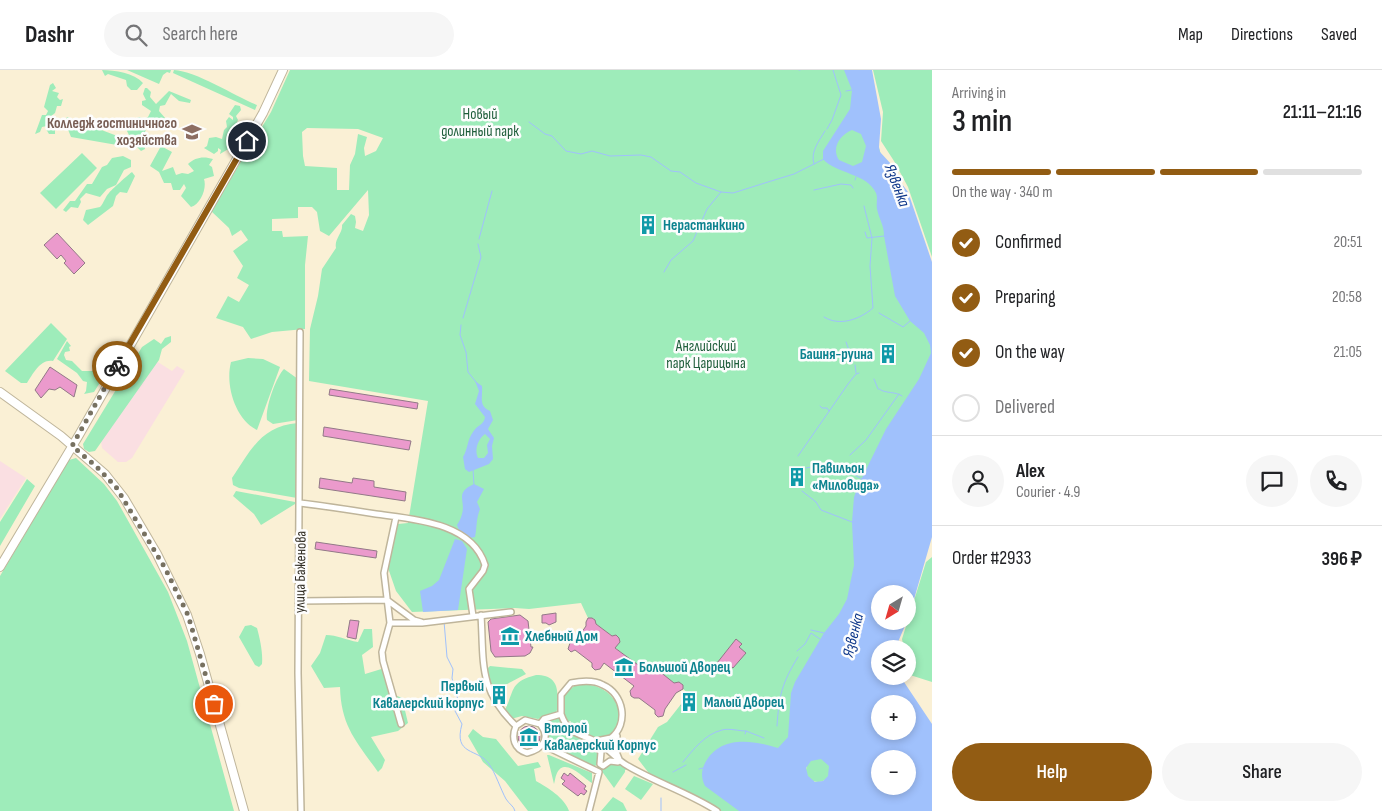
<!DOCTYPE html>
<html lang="en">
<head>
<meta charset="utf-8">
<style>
	:root { --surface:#fff; --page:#f6f6f6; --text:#202124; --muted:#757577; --line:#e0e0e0; --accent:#925c13 }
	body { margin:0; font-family:"Sofia Sans Condensed",sans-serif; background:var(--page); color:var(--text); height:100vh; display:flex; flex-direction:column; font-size:19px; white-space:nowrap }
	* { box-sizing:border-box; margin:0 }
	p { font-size:16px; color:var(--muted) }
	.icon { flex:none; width:28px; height:28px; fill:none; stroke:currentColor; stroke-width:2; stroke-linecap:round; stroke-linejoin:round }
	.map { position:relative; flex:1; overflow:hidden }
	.panel { display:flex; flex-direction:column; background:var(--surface); width:450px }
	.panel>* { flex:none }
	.needle { width:32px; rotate:217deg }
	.tools { position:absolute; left:871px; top:515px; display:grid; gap:10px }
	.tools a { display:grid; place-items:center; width:45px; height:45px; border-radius:50%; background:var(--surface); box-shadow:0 2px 8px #0003; font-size:25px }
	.pin { position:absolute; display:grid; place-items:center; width:42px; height:42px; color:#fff; margin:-21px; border:2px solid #fff; border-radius:50%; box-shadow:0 1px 5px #0007 }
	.courier { position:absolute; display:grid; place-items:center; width:50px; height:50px; margin:-25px; border:4px solid #925c13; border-radius:50%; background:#fff; color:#222; box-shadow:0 1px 6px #0007 }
	.overview em { font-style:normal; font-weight:600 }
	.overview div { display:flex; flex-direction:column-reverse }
	.overview { display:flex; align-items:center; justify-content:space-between; height:85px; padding:0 20px }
	h1 { font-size:32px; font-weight:600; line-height:38px }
	.bar { display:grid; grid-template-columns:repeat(4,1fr); gap:8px 5px; align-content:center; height:60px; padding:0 20px }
	.bar i { height:6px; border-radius:4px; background:var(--line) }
	.bar .selected { background:var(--accent) }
	.bar p { grid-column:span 4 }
	.line { display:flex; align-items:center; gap:12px; padding:0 20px; border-top:1px solid var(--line) }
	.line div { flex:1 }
	.round { display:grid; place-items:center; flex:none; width:52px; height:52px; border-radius:26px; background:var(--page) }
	ol { padding:0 20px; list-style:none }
	li { display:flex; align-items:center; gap:15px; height:55px }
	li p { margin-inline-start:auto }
	li .icon { padding:5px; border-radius:50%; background:var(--accent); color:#fff; stroke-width:4 }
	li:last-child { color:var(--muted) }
	li i { width:28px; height:28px; border:2px solid var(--line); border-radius:50% }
	.button { display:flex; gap:10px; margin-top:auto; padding:10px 20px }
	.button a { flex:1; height:58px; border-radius:30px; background:var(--accent); color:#fff; font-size:20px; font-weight:600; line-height:58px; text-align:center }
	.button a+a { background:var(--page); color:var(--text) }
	header { display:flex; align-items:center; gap:30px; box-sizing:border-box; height:70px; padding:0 25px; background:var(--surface); border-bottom:1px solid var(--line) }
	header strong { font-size:24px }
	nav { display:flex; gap:28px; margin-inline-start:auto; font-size:18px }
	.search { width:350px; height:45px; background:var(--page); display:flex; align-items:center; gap:12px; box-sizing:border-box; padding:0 18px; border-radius:28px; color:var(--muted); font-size:19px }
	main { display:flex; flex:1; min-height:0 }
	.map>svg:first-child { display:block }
	.industrial { fill:#fadfe2 }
	.green { fill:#9eecba; fill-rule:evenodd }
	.water { fill:#a0c1fc; fill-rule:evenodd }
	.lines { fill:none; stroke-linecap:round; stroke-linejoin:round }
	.stream { stroke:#a0c1fc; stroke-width:1 }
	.building { fill:#eb9acc; stroke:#927987 }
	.street-casing { stroke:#bfb59b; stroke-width:8 }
	.secondary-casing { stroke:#bfb59b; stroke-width:10 }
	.street { stroke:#fff; stroke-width:5 }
	.secondary { stroke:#fff; stroke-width:8 }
	.done { stroke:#777161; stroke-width:5; stroke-dasharray:0 9 }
	.route { stroke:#925c13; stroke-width:6 }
	.labels { text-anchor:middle; stroke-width:5; stroke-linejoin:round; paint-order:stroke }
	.park-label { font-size:15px; fill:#1f5e3b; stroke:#fdfdfd }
	.education-label { font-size:15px; font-weight:bold; fill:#785e54; stroke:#fdfdfd; text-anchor:end }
	.culture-label { font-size:15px; font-weight:bold; fill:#0d838f; stroke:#fdfdfd; text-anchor:start }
	.street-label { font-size:15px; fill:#312d23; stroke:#fdfdfd }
	.water-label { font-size:16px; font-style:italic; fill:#0e378a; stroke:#fdfdfd }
</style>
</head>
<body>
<header>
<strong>Dashr</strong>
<div class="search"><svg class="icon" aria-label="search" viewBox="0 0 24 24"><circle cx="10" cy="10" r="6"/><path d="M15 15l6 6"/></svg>Search here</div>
<nav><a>Map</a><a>Directions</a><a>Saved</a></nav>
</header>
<main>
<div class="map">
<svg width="932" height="741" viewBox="0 0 932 741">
	<rect width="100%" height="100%" fill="#faf0d5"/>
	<path class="industrial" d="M145,284L172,301L177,296L185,301L132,388L126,392H118L102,378L100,365Z
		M0,391L26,408L0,449Z"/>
	<path class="green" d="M102,0C115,0 134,3 143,13L137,20H131L127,16L126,10L108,4L105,6Z
		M127,0H171L170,3L167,2L163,5L159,14Z
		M174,0C196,1 235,26 257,35L255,40L173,3Z
		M290,0H854L868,46L932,234V340L757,741H717L651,706L638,689L658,657L667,652L689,624L683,619L682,615L674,613L659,601L658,596L655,594L650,595L648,597V603L613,576L620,572L619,568L616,565L612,566L596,554L593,548H588L581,533L529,539L515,538L412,542L396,521L387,495L398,454L408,453L428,331L309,311L310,259L318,226L322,199L336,178C334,169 343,163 342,155L351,144L355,146L356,152L355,158L363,161L369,145L368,120L329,166L320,161L317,142L312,137H298V148L272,149V161H282L283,167L308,166L305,195V259L272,262L251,269L243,257L216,248L228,226L239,232L249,215L237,208L243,196L233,181L248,170L241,160L232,166L229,158L211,141L271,42ZM307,58L358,59L383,68L376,81L365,86L364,78L367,67L358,64L355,84L350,95L349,120H337V98L305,96L303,86L302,62Z
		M873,0H932V187L908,117L894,91L881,71L883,42Z
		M53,13L56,18L52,21L59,23L57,27L60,30L63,29L61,36H57L55,43L50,47L51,51L56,49L58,52L55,57V64H49L46,59L47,56L42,57L40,62L35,64L42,45H46L48,41L44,37L50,15Z
		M145,18H147L151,22L150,27L156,34L169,21L191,30L190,33L179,31L171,24L165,35L160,36L159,41L166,49L159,55L154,51L148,53L144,65L140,68L144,72L145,79L141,81L137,77H129L123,71L129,65L127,61L134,49L140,47L142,50L148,47L151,41L142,35V31L146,30L143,24Z
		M235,35L240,36L241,40L236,46L238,50C235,56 233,64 228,69L230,78L220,84L221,80L218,78V81L214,84L204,78L207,76L209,68L216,67L222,69L224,60L227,57L226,51L229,47L233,50V47L229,44Z
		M67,47L120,67L117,75L71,67L65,52Z
		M161,76L172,82L162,101L173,97L176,105L182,103L188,104L194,101L188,94C195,87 204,86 213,89L209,95L212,97L214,106L204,109C207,118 201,134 191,137L181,126L186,118L184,114L180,120H173L171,113H164L159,102L150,96Z
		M82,83L97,98L56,139L40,123Z
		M123,86L131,90V97L124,100L116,115L107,119L100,127L86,123L80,129L81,132L78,138L71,137L66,142L63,140L70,131H75L87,114H92L102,97L107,95L112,88Z
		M132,102L135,106L127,123L120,122L116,126L113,136L88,155L83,150L86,140L100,137C104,133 105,127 109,123C110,121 130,103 132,102Z
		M51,253L67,269L53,291C40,289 33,304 27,313H21L5,301Z
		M171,266V272L162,279L159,290L95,381L89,382L84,379L83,374L142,277L154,269L161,274L165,268Z
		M67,271L71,276L69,277L70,281L65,282L64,285L66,290L72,291L82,301H96L95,305L101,311L94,322L84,324L86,321L87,312L83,311L77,303L57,289Z
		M248,288L263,289L280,297L257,360C235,349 225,315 231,292Z
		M284,299L298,309V350L273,354L267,350C265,338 276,307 284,299Z
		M298,353L297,428L239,418L233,415L232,408C251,380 261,356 298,353Z
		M76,388L104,414L117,431L168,522L187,571L234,741H0V506L69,390Z
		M27,409L35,416L0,476V452Z
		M236,421L295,432V434L261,455L254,444L233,426Z
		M932,487V612L910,605L908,597V579H904L902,569L926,492Z
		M251,555L257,558C260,569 263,583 262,594L259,597L255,595L239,567L245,556Z
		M364,559H372L373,577L362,585L365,604L388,597L395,625L402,628L408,653L398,661L371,667L385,690L382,698L378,702C356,671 341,656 340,617L324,618L311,596L320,583L326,565C337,565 346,570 358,572Z
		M490,596L522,599L526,604L492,622L486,600Z
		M536,605C554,605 559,615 557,631C557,635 558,638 556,643L538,649L522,646L511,649L505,640C515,619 510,612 536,605Z
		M577,614C600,613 618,624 621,649C612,667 607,670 587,666L586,662L582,665L569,656L571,651L566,652L561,630L565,623Z
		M557,647C564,652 567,660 573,665C582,671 591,671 598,678L600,694L592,697L551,677L545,653L548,649Z
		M473,659L483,667L496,669L518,696L538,692L541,697L534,699L536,711C547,717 565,728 569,741H528L505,711L483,692L468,666Z
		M547,685H549L592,703V713C583,708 565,687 557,703C555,707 555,711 554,714Z
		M806 700a12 12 0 1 1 24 0a12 12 0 1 1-24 0Z
		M618,692L628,699L625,700V702L614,718L601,700L606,693Z
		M634,706L653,714L641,730L625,719Z
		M613,727L623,733L627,741H601Z"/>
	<path class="water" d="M844,0H872L881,49L879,77L880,82L891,94L895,105L908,122L932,192V467L908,550V524H880V551H907L895,579H880V606H900L932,654V741H739L705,716C701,708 701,701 705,693C720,665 752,670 778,678L788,667L791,623L795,612L824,563L839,544L847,529L854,495L852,452L854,427L859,414L886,359L919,309L931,283L930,275L924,263L910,251L895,226L884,166C884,155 879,149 877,139C876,134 878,128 876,123C867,103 836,104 823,89V81L850,39L852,20ZM852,60L861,64L866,76L862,92L853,96L839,90C831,78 840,65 852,60ZM880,634H908V661H880ZM821,689L829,696L828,706L823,711L815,712L808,706L806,698L811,691ZM880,689H908V716H880Z
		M475,311L482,316C483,327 478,336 490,341L493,350L488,359L494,368L492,376L493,389L489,394L469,402L465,399L463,387C468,379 467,370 473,362C477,355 484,355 485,347L475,334L479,321ZM485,364L490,369L487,375L488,383L484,388H478C474,380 478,369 485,364Z
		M474,414L484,419L477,432L480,439C476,449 477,457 475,467L470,468L459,460L457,455C459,452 461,448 462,444C466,430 454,423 474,414Z
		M455,469L462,471L467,479L458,540L423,542L420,521L432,516L439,510Z"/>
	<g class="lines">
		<path class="stream" d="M799,0H800
			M846,21L852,20
			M529,52L545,64L552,66L566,81L581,84L592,81L610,86L641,85L651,87L671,101L680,102L696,113L721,122L733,123L768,112L794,104L824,89
			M827,59L832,50L841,25L833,0
			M814,94C810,82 819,71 825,61
			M855,110L856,107
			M814,120L841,114L851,115L853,118
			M865,162L867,168L884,166
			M479,169L492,121
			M664,202L671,190L693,171L707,139L721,122
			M879,243L903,257L910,251
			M824,247C840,257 860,249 873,238L870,196L872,168L864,136
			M463,248L481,187L478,174
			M461,255L460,265L466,282L468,302L476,312
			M846,272L852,288
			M855,295L856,303
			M874,309L878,319
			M879,319C886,324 895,321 902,326
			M820,336L822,338H827L829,341
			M850,385L866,370L899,324
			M798,386L848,314L856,304L859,303
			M825,395L827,393C838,396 844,402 854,404
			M806,398L821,395
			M473,399L474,415
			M855,405L862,409
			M802,421L816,432
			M816,432L821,440L852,452
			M444,551L447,587L453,599L452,608L458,630L455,641L462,654C453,686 478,678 489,694C495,702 501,720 506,729C509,734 514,736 515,741
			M811,560L824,563
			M797,581L805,574L811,563L820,569
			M777,656C779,625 782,613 798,587
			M745,664L746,661L764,668
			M683,692C693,680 705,664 722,660C729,658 739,661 746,661
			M699,699L703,698
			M673,702L686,695
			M661,728V741"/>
	</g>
	<path class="building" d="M57,163L85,193L74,204L64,193L66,191L61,185L57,189L44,175Z
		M50,297L77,315L74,327L60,317L55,320L49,319L41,328L35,320Z
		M330,319L418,333L417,339L329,325Z
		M324,357L411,371L409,380L323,366Z
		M320,408L352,413L353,408L374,411V417L406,422L405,431L319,418Z
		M316,472L377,481L376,488L315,479Z
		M556,543V552L549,555L546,553H542V545Z
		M520,545L528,551L531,577H533L530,583L525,586L495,587L491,581L488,552L491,549Z
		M588,548H592L595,550L596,554L612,566L616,565L619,568L620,572L615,578L645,600L650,595L654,594L658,596L659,601L674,613L679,612L683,615V619L676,623L665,639L663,646L658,647L655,644V640L639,628H634L631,626L630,621L634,616L604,593L600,599L595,600L592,597V593L575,580L571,582L568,579L570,573L575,572L586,556V552Z
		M350,550L359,551L356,569L347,567Z
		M736,569L742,574L739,577L746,583L733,598L727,593L723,598L717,593Z
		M689,624L695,633L692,638L688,640L681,636Z
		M518 667a11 11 0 1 1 22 0a11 11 0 1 1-22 0Z
		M564,703L568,706L570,703L586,716L584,719L587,721L584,725L581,723L578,726L562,714L565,711L561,708Z"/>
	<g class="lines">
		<g class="street-casing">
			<path id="street" d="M300,262L298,603L301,741
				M300,433C325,436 351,440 376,444C412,449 472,452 485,495L483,501L469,519L473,546
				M396,447L384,503L390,553L382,582L383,591L401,654
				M300,531L387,530L414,550L421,552
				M481,545C484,593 478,620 516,656L525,650L540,654L544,649L561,644C568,664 578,663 595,671C607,676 616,690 628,696C657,713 689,723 717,741
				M390,553H422L511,542
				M561,644V625L571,613C581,611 594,610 603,615C624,624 629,654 611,668L596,671
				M516,656C511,668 514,679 527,683C543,679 551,668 540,654
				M617,666L614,677L619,689L618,692L610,691L603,696L600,694L601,682L591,672H607Z
				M543,675L599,702L589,741"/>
		</g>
		<g class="secondary-casing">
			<path id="secondary" d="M0,322L61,366L105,404L124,428L157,484L187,545L200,584L244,741
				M0,497L79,365L263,43L283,0"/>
		</g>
		<use href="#street" class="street"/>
		<use href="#secondary" class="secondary"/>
	</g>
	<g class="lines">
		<path class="done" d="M117,296L72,376L96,396L116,417L165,498L188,545L214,634"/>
		<path class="route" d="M117,296L247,71"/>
	</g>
	<defs>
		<g id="university-bare" transform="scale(1.5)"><path d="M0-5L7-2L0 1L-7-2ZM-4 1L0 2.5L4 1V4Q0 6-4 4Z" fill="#8d6e63" stroke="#fdfdfd" stroke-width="2.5" paint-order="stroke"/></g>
		<g id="building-bare" transform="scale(1.5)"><path d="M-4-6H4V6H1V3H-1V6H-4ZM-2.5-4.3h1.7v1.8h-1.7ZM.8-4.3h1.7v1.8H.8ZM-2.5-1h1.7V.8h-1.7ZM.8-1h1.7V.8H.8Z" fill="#0f9aa8" stroke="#fdfdfd" stroke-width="2.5" paint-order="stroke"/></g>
		<g id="museum-bare" transform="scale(1.5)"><path d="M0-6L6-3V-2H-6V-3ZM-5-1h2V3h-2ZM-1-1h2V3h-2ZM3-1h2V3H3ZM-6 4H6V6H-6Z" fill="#0f9aa8" stroke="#fdfdfd" stroke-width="2.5" paint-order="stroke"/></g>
	</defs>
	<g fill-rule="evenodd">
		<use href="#university-bare" x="192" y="62"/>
		<use href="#building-bare" x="648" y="155"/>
		<use href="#building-bare" x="888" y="284"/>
		<use href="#building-bare" x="797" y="407"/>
		<use href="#museum-bare" x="510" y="566"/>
		<use href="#museum-bare" x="624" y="597"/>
		<use href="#building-bare" x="499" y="625"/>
		<use href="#building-bare" x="689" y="632"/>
		<use href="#museum-bare" x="529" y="667"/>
	</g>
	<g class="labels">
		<g class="park-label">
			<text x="480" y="49">Новый<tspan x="480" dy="17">долинный парк</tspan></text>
			<text x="706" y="281">Английский<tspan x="706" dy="17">парк Царицына</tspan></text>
		</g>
		<g class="education-label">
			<text x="177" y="58">Колледж гостиничного<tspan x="177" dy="17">хозяйcтва</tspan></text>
		</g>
		<g class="culture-label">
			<text x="663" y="160">Нерастанкино</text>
			<text x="873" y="289" text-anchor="end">Башня-руина</text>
			<text x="812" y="403">Павильон<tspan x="812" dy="17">«Миловида»</tspan></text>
			<text x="525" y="571">Хлебный Дом</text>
			<text x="639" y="602">Большой Дворец</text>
			<text x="484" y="621" text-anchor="end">Первый<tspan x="484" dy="17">Кавалерский корпус</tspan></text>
			<text x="704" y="637">Малый Дворец</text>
			<text x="544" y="663">Второй<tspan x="544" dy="17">Кавалерский Корпус</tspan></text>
		</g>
		<g class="street-label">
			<text transform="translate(300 502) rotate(-89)" y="5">улица Баженова</text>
		</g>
		<g class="water-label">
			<text transform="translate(898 115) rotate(69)" y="6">Язвенка</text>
			<text transform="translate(852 565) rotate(-76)" y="6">Язвенка</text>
		</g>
	</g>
</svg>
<div class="tools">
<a><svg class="needle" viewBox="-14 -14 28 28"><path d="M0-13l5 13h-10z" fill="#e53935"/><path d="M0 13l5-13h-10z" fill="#757577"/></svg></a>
<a><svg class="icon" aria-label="layers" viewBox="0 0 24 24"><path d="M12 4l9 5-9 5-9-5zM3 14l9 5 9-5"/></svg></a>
<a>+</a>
<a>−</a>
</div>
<div class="pin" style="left:214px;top:634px;background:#ea580c"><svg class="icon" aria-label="bag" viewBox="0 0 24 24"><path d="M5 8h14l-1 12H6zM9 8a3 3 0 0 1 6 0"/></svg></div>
<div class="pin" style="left:247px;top:71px;background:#1f2937"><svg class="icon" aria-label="home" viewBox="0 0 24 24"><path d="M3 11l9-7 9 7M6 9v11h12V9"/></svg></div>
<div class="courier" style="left:117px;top:296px"><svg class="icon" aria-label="bike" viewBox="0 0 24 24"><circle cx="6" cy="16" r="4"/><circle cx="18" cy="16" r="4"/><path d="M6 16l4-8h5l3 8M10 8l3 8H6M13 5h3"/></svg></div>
</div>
<section class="panel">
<div class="overview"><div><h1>3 min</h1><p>Arriving in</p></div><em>21:11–21:16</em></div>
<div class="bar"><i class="selected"></i><i class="selected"></i><i class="selected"></i><i></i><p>On the way · 340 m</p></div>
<ol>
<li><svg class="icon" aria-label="check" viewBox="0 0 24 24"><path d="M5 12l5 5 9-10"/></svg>Confirmed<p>20:51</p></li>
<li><svg class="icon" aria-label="check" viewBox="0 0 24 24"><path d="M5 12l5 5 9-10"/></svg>Preparing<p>20:58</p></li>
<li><svg class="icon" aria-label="check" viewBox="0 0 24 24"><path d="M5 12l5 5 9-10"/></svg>On the way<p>21:05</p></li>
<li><i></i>Delivered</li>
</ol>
<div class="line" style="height:90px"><a class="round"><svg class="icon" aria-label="person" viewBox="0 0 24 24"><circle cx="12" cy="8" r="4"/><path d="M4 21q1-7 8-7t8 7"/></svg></a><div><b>Alex</b><p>Courier · 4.9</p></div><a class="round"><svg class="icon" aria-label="chat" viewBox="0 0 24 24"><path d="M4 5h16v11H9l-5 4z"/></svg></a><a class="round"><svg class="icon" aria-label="phone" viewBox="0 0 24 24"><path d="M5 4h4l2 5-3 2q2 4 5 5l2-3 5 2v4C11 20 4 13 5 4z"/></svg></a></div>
<div class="line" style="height:65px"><div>Order #2933</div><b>396 ₽</b></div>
<div class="button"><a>Help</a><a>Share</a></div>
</section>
</main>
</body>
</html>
